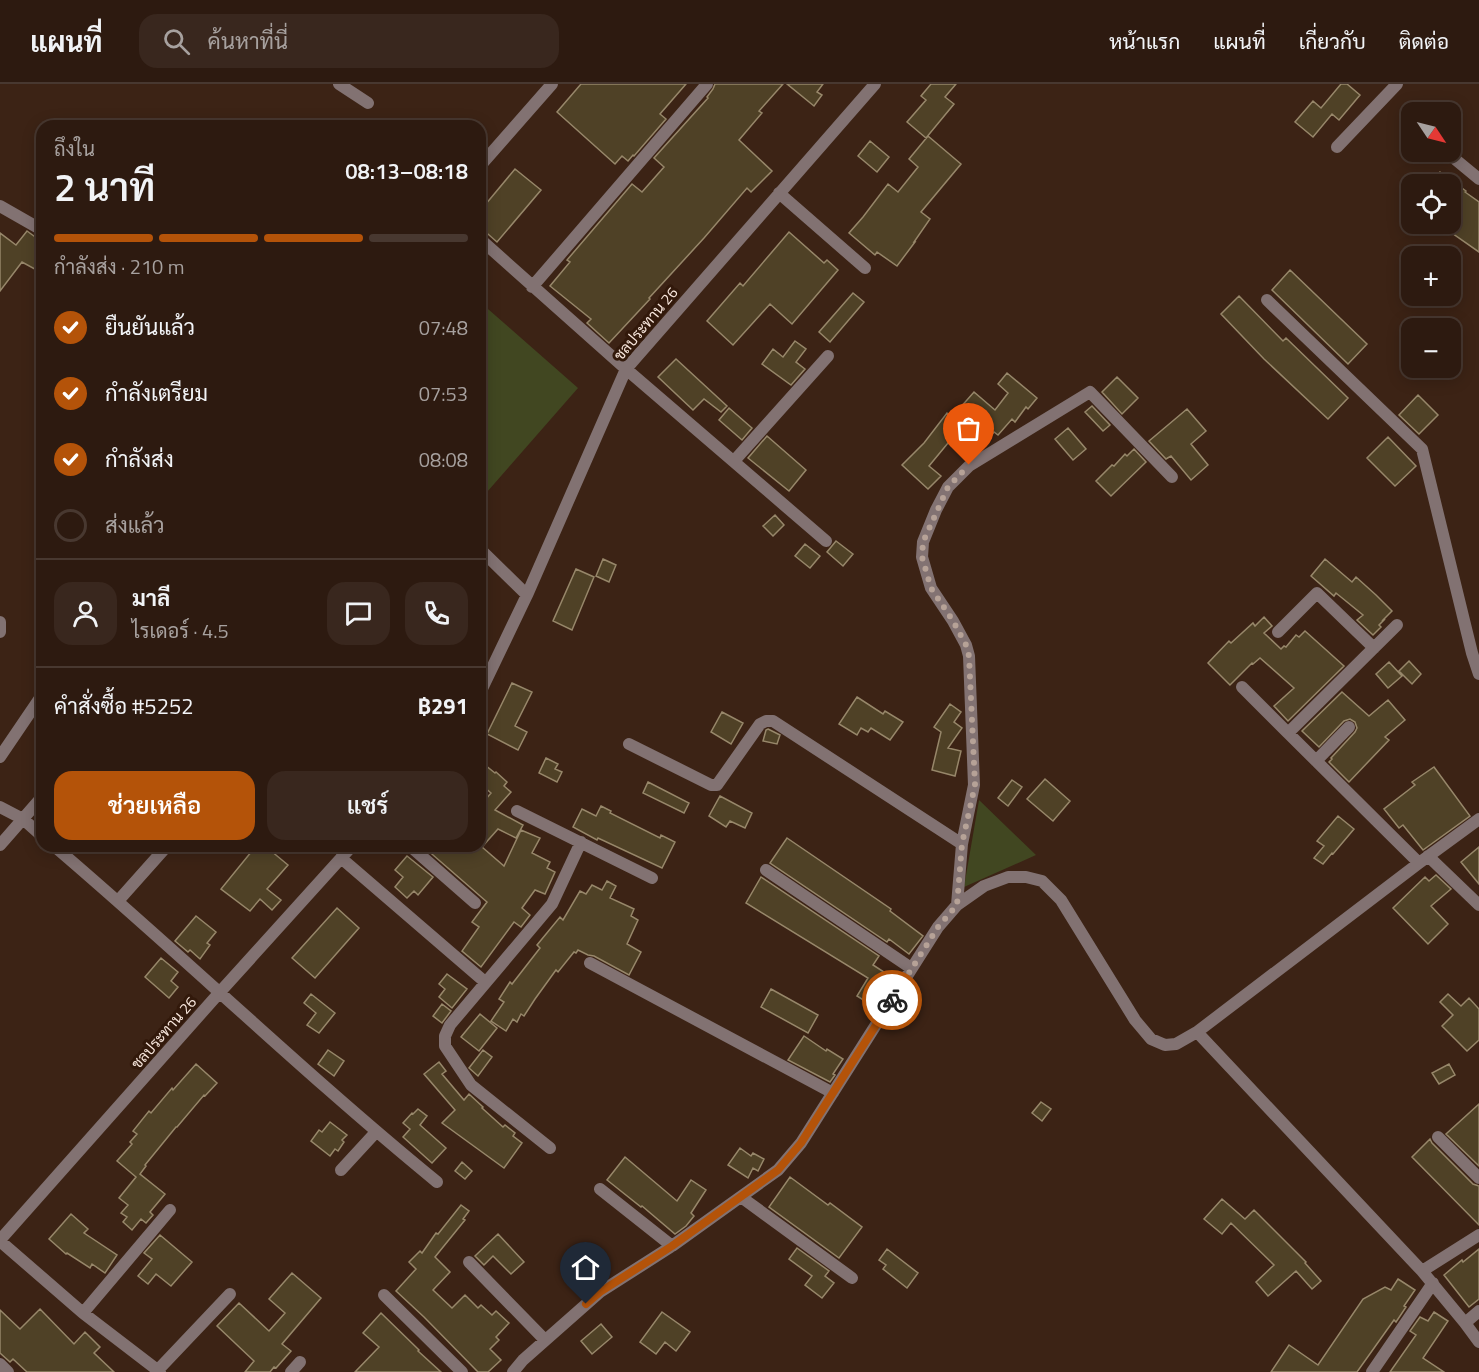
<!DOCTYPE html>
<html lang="th">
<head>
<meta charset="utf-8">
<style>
	:root { --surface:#2d1a10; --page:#39271e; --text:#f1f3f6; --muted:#a7a19f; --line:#483830; --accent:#b45309 }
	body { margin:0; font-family:"Titillium Web",Sarabun,sans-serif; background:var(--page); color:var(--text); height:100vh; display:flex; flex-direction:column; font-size:22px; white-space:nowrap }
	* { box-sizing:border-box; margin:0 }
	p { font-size:20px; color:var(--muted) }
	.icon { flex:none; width:33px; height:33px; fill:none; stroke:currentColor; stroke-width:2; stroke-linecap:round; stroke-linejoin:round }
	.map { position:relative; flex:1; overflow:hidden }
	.drawer { position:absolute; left:36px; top:36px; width:450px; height:732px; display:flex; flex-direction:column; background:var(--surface); border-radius:18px; box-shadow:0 3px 15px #0003,0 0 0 2px var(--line) }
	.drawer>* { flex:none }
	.needle { width:39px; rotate:125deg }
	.buttons { position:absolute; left:1401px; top:18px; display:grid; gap:12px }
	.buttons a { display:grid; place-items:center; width:60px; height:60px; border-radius:12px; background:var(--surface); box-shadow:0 3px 15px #0003,0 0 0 2px var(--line); font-size:30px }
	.pin { position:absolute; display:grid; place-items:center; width:51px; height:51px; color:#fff; margin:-62px -26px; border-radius:50% 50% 50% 0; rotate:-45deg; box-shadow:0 0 6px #0007 }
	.pin .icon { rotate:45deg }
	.courier { position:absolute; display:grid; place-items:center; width:60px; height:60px; margin:-30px; border:4px solid #b45309; border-radius:50%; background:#fff; color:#222; box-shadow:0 2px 8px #0007 }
	.head em { font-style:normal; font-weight:600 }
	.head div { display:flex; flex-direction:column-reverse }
	.head { display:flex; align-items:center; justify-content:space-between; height:102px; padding:0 18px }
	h1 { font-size:39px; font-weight:600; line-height:45px }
	.bar { display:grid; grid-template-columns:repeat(4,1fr); gap:9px 6px; align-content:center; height:72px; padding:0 18px }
	.bar i { height:8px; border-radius:4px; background:var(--line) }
	.bar .active { background:var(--accent) }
	.bar p { grid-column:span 4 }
	.line { display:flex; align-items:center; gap:15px; padding:0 18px; border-top:2px solid var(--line) }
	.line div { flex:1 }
	.round { display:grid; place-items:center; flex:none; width:63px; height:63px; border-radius:18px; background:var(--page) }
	ol { padding:0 18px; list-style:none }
	li { display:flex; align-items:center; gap:18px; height:66px }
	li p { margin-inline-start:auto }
	li .icon { padding:6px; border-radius:50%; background:var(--accent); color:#fff; stroke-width:4 }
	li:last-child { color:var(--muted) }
	li i { width:33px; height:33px; border:3px solid var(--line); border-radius:50% }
	.action { display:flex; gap:12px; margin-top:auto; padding:12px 18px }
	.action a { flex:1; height:69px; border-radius:18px; background:var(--accent); color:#fff; font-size:24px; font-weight:600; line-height:69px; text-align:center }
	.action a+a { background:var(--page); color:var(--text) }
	header { display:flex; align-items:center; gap:36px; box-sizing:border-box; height:84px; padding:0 30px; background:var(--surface); border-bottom:2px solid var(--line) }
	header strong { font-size:28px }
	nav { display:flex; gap:33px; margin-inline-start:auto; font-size:21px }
	.search { width:420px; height:54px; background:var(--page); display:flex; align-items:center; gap:15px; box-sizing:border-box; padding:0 21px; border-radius:18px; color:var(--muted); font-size:22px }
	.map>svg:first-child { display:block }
	.park { fill:#414721 }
	.building { fill:#4f4126; stroke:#97876a; stroke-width:1.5 }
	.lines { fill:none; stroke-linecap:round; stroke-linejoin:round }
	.minor { stroke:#827272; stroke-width:12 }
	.done { stroke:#b6a297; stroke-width:6; stroke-dasharray:0 10.8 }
	.route { stroke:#b45309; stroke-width:8 }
	.labels { text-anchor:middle; stroke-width:6; stroke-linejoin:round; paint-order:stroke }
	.street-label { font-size:15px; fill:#f8e7dd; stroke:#32190b }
</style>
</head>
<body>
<header>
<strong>แผนที่</strong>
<div class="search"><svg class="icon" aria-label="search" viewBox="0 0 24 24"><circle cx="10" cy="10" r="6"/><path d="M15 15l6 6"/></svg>ค้นหาที่นี่</div>
<nav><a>หน้าแรก</a><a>แผนที่</a><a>เกี่ยวกับ</a><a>ติดต่อ</a></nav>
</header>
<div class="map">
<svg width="1479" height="1288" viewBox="0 0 1479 1288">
	<rect width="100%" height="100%" fill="#3c2315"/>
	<path class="park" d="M480,218L578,304L480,416Z
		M979,716L1036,771L964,803Z"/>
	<path class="building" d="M581,0H686L660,30L666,35L634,72L633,71L628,77L622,72L615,80L557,28Z
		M715,0H783L759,27L762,29L739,56L772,87L751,108L747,104L704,154L649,214L650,215L609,259L587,239L591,235L550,202L570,178L567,176L632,100L642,108L664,83L654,74L708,14L707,13L713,5Z
		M787,0H823L817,8L822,11L814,22Z
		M931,0H956L945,13L954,20L926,54L907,38L926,16L921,12Z
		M1341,0H1347L1360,11L1339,36L1332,30L1313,53L1295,38L1313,17L1321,24Z
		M928,52L961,80L921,128L930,135L914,158H915L897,182L877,168L875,171L849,149L863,133L888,100L898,108L918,83L909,75Z
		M870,57L889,73L877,88L858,72Z
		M515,85L541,106L497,158L480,143V127Z
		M1440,88L1466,107L1465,108L1479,118V168L1439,140H1450V122L1455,115L1450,112V100H1430Z
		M27,147L42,158V189L22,178L0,207V149L16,161Z
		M789,148L824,179L827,176L838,186L792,240L770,220L733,261L707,237L740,199L743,202Z
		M1290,186L1367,260L1348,280L1272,206Z
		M853,209L864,218L830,258L819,248Z
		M1239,212L1283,257L1286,254L1348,314L1328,335L1264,275L1221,230Z
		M795,257L806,265L796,278L805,285L791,301L762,280L773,265L783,273Z
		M676,275L727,322L721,328L704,315L693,326L658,293Z
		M1007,289L1037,314L1028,325L1026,323L1015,338L1012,335L998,351L994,348L986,358L979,353L964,371L948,359L929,382L941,392L928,405L902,381L924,359L947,329L952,333L974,308L995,326L1008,309L998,300Z
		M1117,293L1138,314L1122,330L1102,308Z
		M1418,311L1438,331L1419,350L1399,331Z
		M1092,322L1110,341L1103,347L1085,328Z
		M729,324L752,344L742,356L719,336Z
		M1187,325L1206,347L1191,360L1208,381L1191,396L1171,372L1166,375L1149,357Z
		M1068,344L1086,365L1073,376L1055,355Z
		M767,352L806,386L789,407L748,374Z
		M1388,353L1416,382L1395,402L1367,374Z
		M1134,365L1146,378L1111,412L1096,397L1112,381L1114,382L1125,370L1127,372Z
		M775,431L784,441L773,452L763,442Z
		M836,457L853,470L843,482L827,468Z
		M805,460L820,472L810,484L795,472Z
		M603,475L616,481L609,498L596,492Z
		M1325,475L1352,498L1356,493L1376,511L1392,527L1383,536H1384L1379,541L1381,543L1373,551L1357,536L1363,531L1336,509L1334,512L1311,492Z
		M576,485L594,493L572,546L553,537Z
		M1264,533L1272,542L1264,549L1281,565L1284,562L1286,563L1296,551L1299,553L1305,547L1344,582L1288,637L1274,622L1294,604L1260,574L1253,580L1252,579L1230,601L1208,579L1229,557L1231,559L1253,539L1255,542Z
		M1409,577L1421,590L1412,600L1399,587Z
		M1389,578L1402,592L1388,604L1376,590Z
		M512,599L532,608L515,642L527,648L518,666L487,650Z
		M1342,608L1369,632L1388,616L1405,636L1385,653L1389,656L1349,698L1329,678L1332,675L1331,674L1355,648L1357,644L1355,638L1350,635L1344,637L1319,663L1302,647Z
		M857,613L883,630L885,627L903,638L890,656L871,644L868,648L861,644L857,651L839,640Z
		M950,620L961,628L954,638L962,644L948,664L961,667L955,692L932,686L941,648L934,643Z
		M722,628L743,639L731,660L711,648Z
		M768,645L780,651L777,660L763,657L766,646Z
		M546,674L558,680L555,685L562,688L557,698L539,689Z
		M480,677L495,689L496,688L507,698L504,702L511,708L495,726L523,741L516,754L498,745L482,763L504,782L521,746L540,754L532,769L550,778L547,784L555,788L545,810L535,806L522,824L530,831L521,843L514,838L481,883L462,867L479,843L472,838L487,818L425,764L427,762H480V722L491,709L483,702L486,699L480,694Z
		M1434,683L1470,732L1423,766L1403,741L1399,744L1384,725L1415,701L1412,698Z
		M1045,695L1070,717L1053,737L1027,715Z
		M1012,696L1022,703L1008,722L998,714Z
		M648,698L689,719L684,729L643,709Z
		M720,712L752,729L745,744L730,737L726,743L709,732Z
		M601,722L611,727L610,729L660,754L661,751L675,758L662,784L598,754L597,756L573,743L582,725L596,732Z
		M1338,732L1354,745L1333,770L1332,769L1323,780L1314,774L1324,762L1317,757Z
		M787,754L891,825L890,827L923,852L909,870L889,855L887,858L770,779Z
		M256,762H265L288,781L267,805L281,816L272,826L260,815L250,827L221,805Z
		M1479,763V800L1461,778Z
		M407,772L433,793L418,811L414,807L407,814L395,803L403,793L395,786Z
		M1436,791L1451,805L1431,822L1448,840L1428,860L1393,824L1425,793L1429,797Z
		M761,793L879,872L873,881L887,890L868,919L857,912L868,894L746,819Z
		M607,797L616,802L610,814L634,825L631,832L638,836L627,860L641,868L629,891L594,872L588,871L578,866L576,869L574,868L558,888L556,886L535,915L524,932L521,930L517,938L513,935L506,947L491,937L504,918L499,915L510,898L512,900L540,864L537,861L560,833L563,836L580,807L586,810L592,801L602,806Z
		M337,824L359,844L315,894L292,874Z
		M196,832L216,848L207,859L210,861L200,875L190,866L188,868L175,857Z
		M161,874L178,888L171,897L178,903L169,914L145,893Z
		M447,890L467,905L452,924L439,913L445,905L439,900Z
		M771,905L818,931L808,949L761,923Z
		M311,910L335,929L319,949L307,941L316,929L304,919Z
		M1448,910L1461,922L1469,914L1479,925V956L1467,967L1442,942L1453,931L1440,918Z
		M442,920L451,927L442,939L433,932Z
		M480,930L497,944L479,967L461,953Z
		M804,952L826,967L827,965L843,975L833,990L835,991L830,998L788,976Z
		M328,966L344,977L334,992L318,980Z
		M483,966L492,973L478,992L469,984Z
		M439,978L446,987L442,990L464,1016L469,1010L483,1023L482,1024L503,1043L505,1041L515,1049L513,1052L522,1059L504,1084L442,1039L455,1026L424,990Z
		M196,980L217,999L205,1012L204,1011L177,1043H176L145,1081L146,1082L140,1090L165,1110L150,1128L153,1131L146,1139L141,1135L132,1146L123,1138L127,1133L121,1129L128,1121L119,1114L136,1093L117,1077L132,1060L130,1058L137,1050L133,1047L149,1027L151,1029L172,1004L173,1006Z
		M1449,980L1455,991L1439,1000L1432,989Z
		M1041,1018L1051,1025L1042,1037L1032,1029Z
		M1479,1020V1082L1446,1050Z
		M418,1025L427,1032L420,1041L446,1064L432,1079L403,1053L410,1045L403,1039L412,1029L413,1030Z
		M330,1038L347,1051L342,1056L344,1058L338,1067L335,1065L330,1072L311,1057L319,1046L322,1048Z
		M1430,1055L1432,1059L1473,1100L1479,1102V1141L1412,1073Z
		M740,1064L751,1072L753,1069L764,1075L758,1087L753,1084L748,1094L728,1081Z
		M625,1073L677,1117L691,1096L706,1106L691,1129L694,1132L686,1142L675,1150L642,1122L641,1123L607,1096Z
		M462,1078L472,1087L465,1095L455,1087Z
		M790,1093L828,1121L830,1119L862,1143L839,1174L769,1123Z
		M1222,1115L1245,1135L1254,1126L1306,1178L1305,1179L1321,1197L1312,1205L1296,1187L1268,1212L1256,1198L1274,1181L1231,1139L1222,1150L1204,1135Z
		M461,1121L469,1127L463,1135L465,1136L435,1173L450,1188L433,1206L452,1224L465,1211L478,1224L481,1221L492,1231L496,1227L509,1239L496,1253L499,1256L490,1265L501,1276L488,1288H478L424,1233L396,1207L416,1185L409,1178L420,1167L422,1169L436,1149L438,1150Z
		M71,1130L88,1145L84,1149L117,1171L105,1189L92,1180L90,1184L67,1169L66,1170L49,1155Z
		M498,1150L524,1178L511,1190L493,1172L484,1181L475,1172Z
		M160,1151L192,1178L171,1202L156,1190L148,1200L138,1192L152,1175L144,1169Z
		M797,1164L829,1187L825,1192L834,1199L822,1214L805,1201L812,1192L789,1175Z
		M887,1165L918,1189L907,1204L883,1185L886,1181L879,1176Z
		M1479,1165V1215L1469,1223L1444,1191L1462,1176L1463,1178Z
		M292,1189L321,1214L282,1260L291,1267L276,1284L274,1283L270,1288H245L254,1277L217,1242L239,1219L269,1247L285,1229L269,1215Z
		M1398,1195L1415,1206L1404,1222L1406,1223L1396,1238L1394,1236L1357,1288H1271L1289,1261L1318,1281L1363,1215L1385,1203L1391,1206Z
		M40,1225L74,1260L85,1248L100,1263L94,1269L114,1288H27L13,1275L10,1278L0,1269V1226L20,1245Z
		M662,1228L690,1248L676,1267L665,1258L656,1270L640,1258Z
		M1434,1228L1448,1237L1423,1274L1444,1288H1390L1416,1251L1410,1247L1420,1233L1428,1237Z
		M381,1229L419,1266L418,1267L441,1288H355L379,1263L363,1249Z
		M601,1240L612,1253L592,1270L581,1257Z"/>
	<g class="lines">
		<path class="minor" d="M339,0L368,19
			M1337,63L1397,0
			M1450,71L1479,95
			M480,82L552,0
			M779,109L865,184
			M0,122L42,146
			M480,155L626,285L826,457
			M532,203L707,0
			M1267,216L1422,365L1472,569L1479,590
			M734,377L828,272
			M480,465L527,511
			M0,538V548
			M1397,541L1288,649L1419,779
			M1278,548L1317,509L1374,564
			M1242,603L1288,649
			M480,609L527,511L626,285L875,0
			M629,660L711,701H717L760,640L766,637H773L962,760
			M0,673L42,611
			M1316,677L1349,643
			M0,723L23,735L42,752
			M517,727L652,794
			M0,761L42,713
			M54,762C183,872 305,990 437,1098
			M410,762L475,819
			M1428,772L1479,821
			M341,774L485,898
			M766,786L911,884
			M118,817L167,762
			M957,821L962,760L974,701L969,572L966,561L953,537L931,504L922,473L923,458L936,426L948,403L969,382L1090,308L1172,393
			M590,879L833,1009
			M1197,948L1422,1187L1465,1239L1479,1258
			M1438,1053L1479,1094
			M550,1064L471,1001L445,962V952L450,941L552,820L581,758
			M341,1086L376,1048
			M600,1105L672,1162
			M741,1113L852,1194
			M0,1156L220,908L352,762
			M0,1157L83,1229L160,1288
			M469,1178L545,1256
			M1422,1187L1479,1151
			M384,1211L462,1288
			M83,1229L170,1126
			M1465,1239L1479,1227
			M0,1280L8,1288
			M158,1286L230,1210
			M291,1288L300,1278
			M513,1288L523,1276L600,1208L672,1162L778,1086L801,1059L938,843L957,821L984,802L1008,793H1026L1042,797L1061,816L1135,936L1151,955L1165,961L1176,960L1197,948L1419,779L1479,735
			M1372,1288L1433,1199"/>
	</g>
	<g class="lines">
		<path class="done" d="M892,916L938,843L957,821L962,760L975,701L969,572L966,561L953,537L931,504L922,473L923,458L948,403L969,381"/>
		<path class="route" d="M586,1220L600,1208L672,1162L778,1086L801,1059L892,916"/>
	</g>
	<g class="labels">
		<g class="street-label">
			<text transform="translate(646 240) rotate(-50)" y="5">ชลประทาน 26</text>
			<text transform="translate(164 949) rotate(-49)" y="5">ชลประทาน 26</text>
		</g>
	</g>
</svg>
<div class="buttons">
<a><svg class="needle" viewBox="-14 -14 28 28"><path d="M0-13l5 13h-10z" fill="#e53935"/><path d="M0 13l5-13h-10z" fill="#a7a19f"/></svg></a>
<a><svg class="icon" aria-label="locate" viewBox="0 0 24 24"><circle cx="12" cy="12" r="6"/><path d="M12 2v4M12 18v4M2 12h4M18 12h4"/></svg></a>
<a>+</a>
<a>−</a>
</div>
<div class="pin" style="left:969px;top:381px;background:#ea580c"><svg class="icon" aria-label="bag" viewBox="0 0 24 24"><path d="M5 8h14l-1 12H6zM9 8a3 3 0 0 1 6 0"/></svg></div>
<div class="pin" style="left:586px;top:1220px;background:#1f2937"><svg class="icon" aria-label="home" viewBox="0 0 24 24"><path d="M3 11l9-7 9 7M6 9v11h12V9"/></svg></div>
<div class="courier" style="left:892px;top:916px"><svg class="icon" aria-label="bike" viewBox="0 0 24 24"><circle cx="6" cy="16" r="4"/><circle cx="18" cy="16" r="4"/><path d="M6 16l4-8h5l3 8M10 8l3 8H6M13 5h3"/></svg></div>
<section class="drawer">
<div class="head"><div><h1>2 นาที</h1><p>ถึงใน</p></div><em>08:13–08:18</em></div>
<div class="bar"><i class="active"></i><i class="active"></i><i class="active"></i><i></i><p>กำลังส่ง · 210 m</p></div>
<ol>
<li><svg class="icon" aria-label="check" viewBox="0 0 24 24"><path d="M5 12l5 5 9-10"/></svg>ยืนยันแล้ว<p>07:48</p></li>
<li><svg class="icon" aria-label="check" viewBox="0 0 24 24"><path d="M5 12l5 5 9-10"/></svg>กำลังเตรียม<p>07:53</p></li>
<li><svg class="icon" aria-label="check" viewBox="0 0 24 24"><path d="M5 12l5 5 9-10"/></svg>กำลังส่ง<p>08:08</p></li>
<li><i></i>ส่งแล้ว</li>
</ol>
<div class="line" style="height:108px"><a class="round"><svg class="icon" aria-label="person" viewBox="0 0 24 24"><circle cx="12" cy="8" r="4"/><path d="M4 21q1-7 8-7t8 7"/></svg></a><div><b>มาลี</b><p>ไรเดอร์ · 4.5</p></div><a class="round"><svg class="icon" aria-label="chat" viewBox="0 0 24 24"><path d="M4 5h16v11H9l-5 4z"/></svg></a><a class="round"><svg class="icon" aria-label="phone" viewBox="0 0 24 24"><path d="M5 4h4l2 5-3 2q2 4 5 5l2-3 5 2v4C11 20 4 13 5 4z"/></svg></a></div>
<div class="line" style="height:78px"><div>คำสั่งซื้อ #5252</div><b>฿291</b></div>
<div class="action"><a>ช่วยเหลือ</a><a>แชร์</a></div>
</section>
</div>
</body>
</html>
